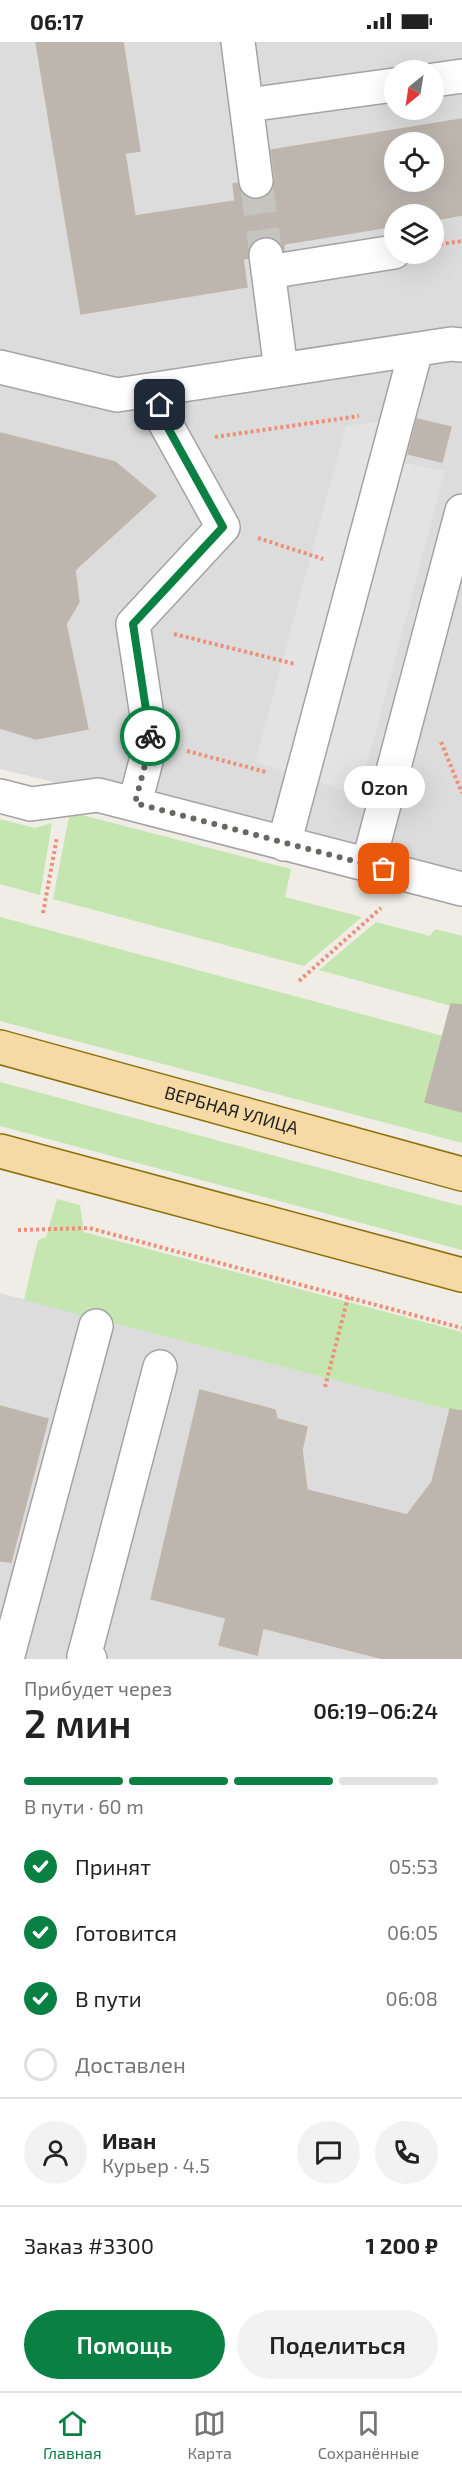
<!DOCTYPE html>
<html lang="ru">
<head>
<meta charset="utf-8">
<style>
	:root { --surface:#fff; --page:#f2f2f2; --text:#222; --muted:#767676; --line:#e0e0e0; --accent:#0b8043 }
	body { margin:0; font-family:"Exo 2",sans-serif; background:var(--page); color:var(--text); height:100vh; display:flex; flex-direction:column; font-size:22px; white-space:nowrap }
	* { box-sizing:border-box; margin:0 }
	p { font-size:20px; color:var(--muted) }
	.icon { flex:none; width:33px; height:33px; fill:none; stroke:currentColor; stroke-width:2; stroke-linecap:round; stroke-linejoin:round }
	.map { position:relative; height:1617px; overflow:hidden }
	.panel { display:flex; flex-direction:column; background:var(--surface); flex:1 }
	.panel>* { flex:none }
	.needle { width:39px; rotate:210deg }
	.tools { position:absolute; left:384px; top:18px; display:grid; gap:12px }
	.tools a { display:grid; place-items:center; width:60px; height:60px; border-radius:50%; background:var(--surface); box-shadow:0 6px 24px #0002; font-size:30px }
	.pin { position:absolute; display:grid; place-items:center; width:51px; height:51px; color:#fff; margin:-26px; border-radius:12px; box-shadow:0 3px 9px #0006 }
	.courier { position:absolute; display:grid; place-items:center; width:60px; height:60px; margin:-30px; border:4px solid #0b8043; border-radius:50%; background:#fff; color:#222; box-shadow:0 2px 8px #0007 }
	.bubble { position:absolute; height:42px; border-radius:21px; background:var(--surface); box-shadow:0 6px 24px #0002; font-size:20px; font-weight:600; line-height:42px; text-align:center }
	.summary em { font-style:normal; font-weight:600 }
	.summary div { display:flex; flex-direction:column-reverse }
	.summary { display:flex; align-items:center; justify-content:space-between; height:102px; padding:0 24px }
	h1 { font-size:39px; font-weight:600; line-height:45px }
	.bar { display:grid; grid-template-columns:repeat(4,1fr); gap:9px 6px; align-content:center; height:72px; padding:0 24px }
	.bar i { height:8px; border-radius:4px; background:var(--line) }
	.bar .active { background:var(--accent) }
	.bar p { grid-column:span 4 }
	.line { display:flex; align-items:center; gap:15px; padding:0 24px; border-top:2px solid var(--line) }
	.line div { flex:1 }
	.round { display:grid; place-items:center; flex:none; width:63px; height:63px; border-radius:32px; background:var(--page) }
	ol { padding:0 24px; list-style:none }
	li { display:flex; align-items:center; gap:18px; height:66px }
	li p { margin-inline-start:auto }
	li .icon { padding:6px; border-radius:50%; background:var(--accent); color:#fff; stroke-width:4 }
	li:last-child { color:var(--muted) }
	li i { width:33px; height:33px; border:3px solid var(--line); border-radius:50% }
	.action { display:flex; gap:12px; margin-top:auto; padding:12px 24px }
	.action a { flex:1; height:69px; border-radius:36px; background:var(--accent); color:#fff; font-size:24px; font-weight:600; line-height:69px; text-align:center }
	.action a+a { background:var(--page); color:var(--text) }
	.status { display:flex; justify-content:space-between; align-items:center; height:42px; padding:0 30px; background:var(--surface); direction:ltr }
	.status svg { height:16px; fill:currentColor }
	.dock { display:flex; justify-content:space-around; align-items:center; height:84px; border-top:2px solid var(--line); background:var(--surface); font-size:16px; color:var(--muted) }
	.dock a { display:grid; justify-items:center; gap:3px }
	.dock .active { color:var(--accent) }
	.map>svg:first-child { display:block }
	.residential { fill:#dddcdc; fill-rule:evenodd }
	.grass { fill:#c5e6b0 }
	.parking { fill:#e3e3e3 }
	.building { fill:#bcb6af; stroke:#c0b6aa; stroke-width:1.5; fill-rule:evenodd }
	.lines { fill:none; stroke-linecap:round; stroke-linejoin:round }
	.minor-tunnel { stroke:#c5c4be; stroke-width:33; stroke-dasharray:33 16; stroke-linecap:butt }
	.minor-casing { stroke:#a3a3a3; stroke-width:36 }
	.major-casing { stroke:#90700b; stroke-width:36 }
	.path { stroke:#f08f77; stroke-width:4; stroke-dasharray:3 3; stroke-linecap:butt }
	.minor { stroke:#fff; stroke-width:33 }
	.major { stroke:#f5daa5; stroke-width:33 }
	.done { stroke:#686765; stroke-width:6; stroke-dasharray:0 10.8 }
	.route { stroke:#0b8043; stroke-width:8 }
	.labels { text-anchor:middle; stroke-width:4.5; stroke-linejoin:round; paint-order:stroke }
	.street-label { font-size:18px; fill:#1f1f1f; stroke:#fff }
</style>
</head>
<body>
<div class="status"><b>06:17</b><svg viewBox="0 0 49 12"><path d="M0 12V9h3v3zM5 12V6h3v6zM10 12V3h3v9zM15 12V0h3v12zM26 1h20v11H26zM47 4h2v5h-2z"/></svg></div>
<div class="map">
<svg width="462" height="1617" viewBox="0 0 462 1617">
	<rect width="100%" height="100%" fill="#efede6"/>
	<path class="residential" d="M0,0H462V837L0,727ZM394,28H434V68H394ZM394,100H434V140H394ZM394,172H434V212H394Z
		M0,1251L462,1371V1617H0Z"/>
	<path class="grass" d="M82,773L291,827L285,855L362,875L304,924L53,857L69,775Z
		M0,777L35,786L52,781L40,853L0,842Z
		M0,875L462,999V1101L0,979Z
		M376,880L430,894L435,887L462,894V967L319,928Z
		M0,1040L462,1164V1208L0,1084Z
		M57,1157L80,1163L84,1190L462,1290V1371L24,1258L38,1198L46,1195Z"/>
	<path class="parking" d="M389,378L379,416L445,429L359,753L255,720L346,384Z"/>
	<path class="building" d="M36,0H123L140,109L125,111L135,174L235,159L233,142L237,141L242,151L249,156L259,157L267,154L273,147L275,137L271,108L462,77V173L434,178V172H394V184L284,202V208L274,196L263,195L254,199L249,206L248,216L243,217L247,245L81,272ZM394,100H434V140H394Z
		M417,377L451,385L442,420L408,412Z
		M0,391L115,420L156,454L75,528L79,560L66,582L88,687L36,697L0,686Z
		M451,962L462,963V1070L425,1060Z
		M200,1348L275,1368L277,1377L307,1385L302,1408L307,1448L407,1473L432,1440L450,1367L462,1369V1617H384L263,1586L257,1613L219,1603L226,1576L151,1557Z
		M0,1364L48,1377L11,1520L0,1519Z"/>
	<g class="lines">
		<path class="minor-tunnel" d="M256,139L266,213"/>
		<g class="minor-casing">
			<path id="minor" d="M238,0L256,139
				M434,38L462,34
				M247,63L394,43
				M266,213L281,328
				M268,230L394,210
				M0,325L117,353L451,302L462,303
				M0,754L31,762L98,753L462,847
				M135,761L151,700L133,582L223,485L163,377L158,348
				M284,802L416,308
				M368,823L462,469
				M7,1617L96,1284
				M90,1617L84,1615L160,1325"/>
		</g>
		<g class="major-casing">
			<g id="major">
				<path id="s1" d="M0,1005L462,1132"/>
				<path d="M0,1109L462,1233"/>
			</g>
		</g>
		<path class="path" d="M434,203L462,199
			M215,395L359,374
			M258,496L323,517
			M174,592L295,622
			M441,700L462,751
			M187,709L266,730
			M43,871L57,795
			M299,939L381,866
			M18,1188L89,1186L462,1286
			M325,1345L348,1255"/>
		<use href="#minor" class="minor"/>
		<use href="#major" class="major"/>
	</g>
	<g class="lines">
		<path class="done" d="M150,694L151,700L135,761L384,827"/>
		<path class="route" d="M150,694L133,582L223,485L163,377L160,363"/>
	</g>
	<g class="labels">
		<g class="street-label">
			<text dy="6" stroke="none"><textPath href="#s1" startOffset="240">ВЕРБНАЯ УЛИЦА</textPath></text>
		</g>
	</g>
</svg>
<div class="tools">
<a><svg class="needle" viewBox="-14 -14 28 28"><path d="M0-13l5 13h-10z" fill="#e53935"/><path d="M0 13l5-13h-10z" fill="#767676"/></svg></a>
<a><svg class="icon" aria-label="locate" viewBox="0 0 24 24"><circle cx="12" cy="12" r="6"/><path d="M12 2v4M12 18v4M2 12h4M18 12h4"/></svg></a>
<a><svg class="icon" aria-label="layers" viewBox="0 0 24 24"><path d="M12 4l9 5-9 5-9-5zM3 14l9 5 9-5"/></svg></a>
</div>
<div class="pin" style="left:384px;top:827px;background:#ea580c"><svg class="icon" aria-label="bag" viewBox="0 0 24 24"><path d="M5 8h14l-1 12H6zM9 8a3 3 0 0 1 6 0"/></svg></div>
<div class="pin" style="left:160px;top:363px;background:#1f2937"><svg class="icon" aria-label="home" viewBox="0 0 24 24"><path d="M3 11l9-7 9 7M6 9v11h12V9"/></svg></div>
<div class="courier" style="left:150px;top:694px"><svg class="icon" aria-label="bike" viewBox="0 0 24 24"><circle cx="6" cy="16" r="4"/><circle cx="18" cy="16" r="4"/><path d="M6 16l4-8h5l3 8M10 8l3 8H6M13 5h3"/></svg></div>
<div class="bubble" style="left:344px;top:724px;width:81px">Ozon</div>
</div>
<section class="panel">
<div class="summary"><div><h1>2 мин</h1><p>Прибудет через</p></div><em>06:19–06:24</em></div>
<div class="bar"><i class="active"></i><i class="active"></i><i class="active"></i><i></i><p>В пути · 60 m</p></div>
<ol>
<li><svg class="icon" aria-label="check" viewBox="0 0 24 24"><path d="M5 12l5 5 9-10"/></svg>Принят<p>05:53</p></li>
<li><svg class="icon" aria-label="check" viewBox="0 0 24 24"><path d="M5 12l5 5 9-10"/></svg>Готовится<p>06:05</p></li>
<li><svg class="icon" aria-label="check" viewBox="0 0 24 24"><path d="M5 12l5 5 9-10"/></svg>В пути<p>06:08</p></li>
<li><i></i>Доставлен</li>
</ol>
<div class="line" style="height:108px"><a class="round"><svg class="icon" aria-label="person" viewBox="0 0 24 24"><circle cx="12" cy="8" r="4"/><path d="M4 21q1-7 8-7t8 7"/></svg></a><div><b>Иван</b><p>Курьер · 4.5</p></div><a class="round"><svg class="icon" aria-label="chat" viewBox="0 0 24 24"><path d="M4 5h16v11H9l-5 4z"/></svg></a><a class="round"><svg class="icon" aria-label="phone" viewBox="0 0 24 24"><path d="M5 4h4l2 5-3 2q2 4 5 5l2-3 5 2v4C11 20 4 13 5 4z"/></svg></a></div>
<div class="line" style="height:78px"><div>Заказ #3300</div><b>1 200 ₽</b></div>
<div class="action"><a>Помощь</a><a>Поделиться</a></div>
</section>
<nav class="dock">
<a class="active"><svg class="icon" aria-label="home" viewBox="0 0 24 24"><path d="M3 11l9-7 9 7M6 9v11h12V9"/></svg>Главная</a>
<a><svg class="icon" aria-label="map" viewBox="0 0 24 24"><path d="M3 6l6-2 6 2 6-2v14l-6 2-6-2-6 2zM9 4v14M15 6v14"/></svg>Карта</a>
<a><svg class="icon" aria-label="saved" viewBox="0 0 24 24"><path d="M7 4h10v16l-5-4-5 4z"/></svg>Сохранённые</a>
</nav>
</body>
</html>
